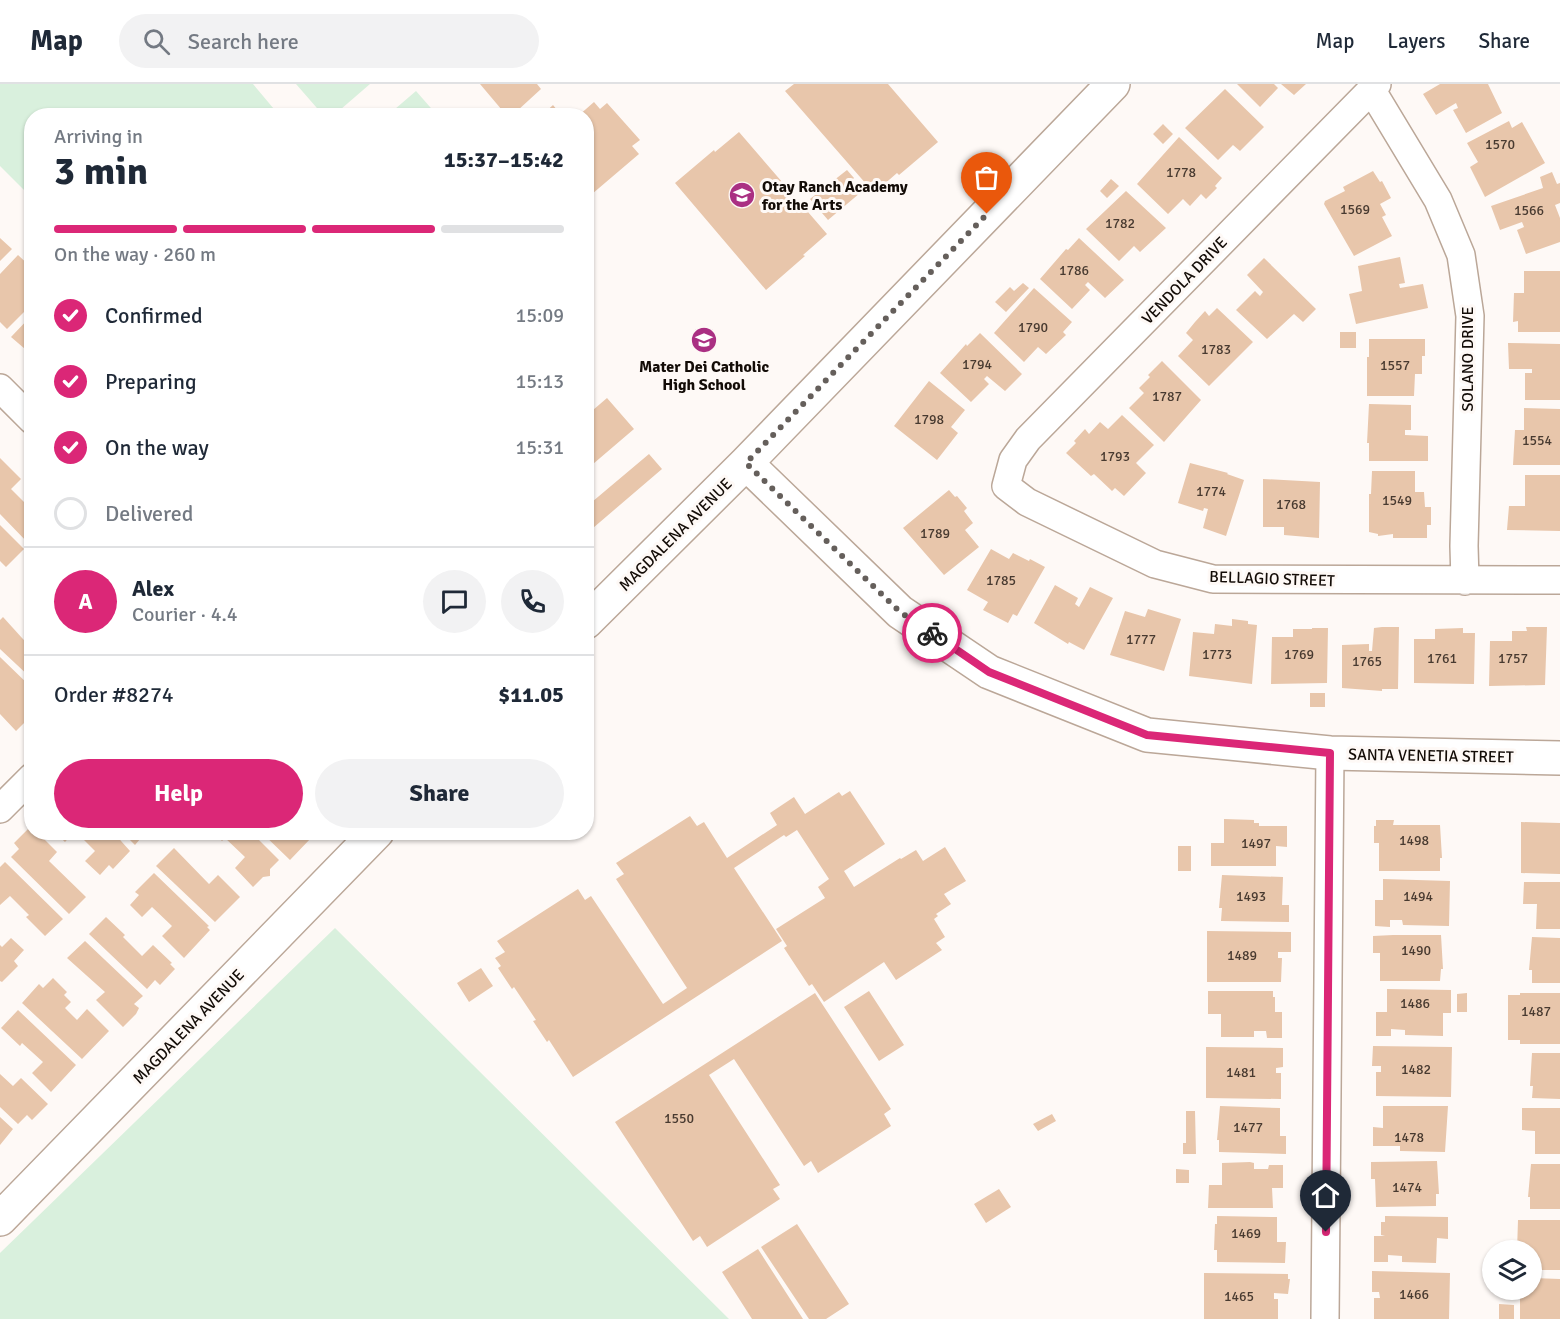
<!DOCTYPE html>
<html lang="en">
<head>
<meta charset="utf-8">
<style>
	:root { --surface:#fff; --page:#f2f2f3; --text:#1f2937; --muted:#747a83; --line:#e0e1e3; --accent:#db2777 }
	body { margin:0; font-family:Signika,sans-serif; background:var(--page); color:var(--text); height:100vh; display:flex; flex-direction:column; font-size:22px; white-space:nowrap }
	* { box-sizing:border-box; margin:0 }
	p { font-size:20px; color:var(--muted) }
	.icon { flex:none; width:33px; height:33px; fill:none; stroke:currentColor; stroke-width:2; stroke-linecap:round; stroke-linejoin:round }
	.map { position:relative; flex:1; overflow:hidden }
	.panel { position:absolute; left:24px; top:24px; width:570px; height:732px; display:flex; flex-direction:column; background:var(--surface); border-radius:24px; box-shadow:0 2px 4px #0004 }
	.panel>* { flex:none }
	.fabs { position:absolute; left:1482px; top:1156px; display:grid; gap:12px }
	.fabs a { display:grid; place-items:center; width:60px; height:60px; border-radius:50%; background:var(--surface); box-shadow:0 2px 4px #0004; font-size:30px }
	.pin { position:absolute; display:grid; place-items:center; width:51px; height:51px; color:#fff; margin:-62px -26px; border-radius:50% 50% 50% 0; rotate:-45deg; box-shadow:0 0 6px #0007 }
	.pin .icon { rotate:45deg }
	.courier { position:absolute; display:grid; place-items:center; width:60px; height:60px; margin:-30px; border:4px solid #db2777; border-radius:50%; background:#fff; color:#222; box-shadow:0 2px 8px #0007 }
	.summary em { font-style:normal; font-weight:700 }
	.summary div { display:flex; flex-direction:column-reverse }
	.summary { display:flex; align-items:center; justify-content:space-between; height:102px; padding:0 30px }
	h1 { font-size:39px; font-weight:700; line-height:45px }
	.bar { display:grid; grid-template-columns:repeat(4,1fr); gap:9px 6px; align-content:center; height:72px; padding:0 30px }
	.bar i { height:8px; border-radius:4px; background:var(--line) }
	.bar .on { background:var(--accent) }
	.bar p { grid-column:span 4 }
	.line { display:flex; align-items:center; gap:15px; padding:0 30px; border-top:2px solid var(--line) }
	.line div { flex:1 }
	.round { display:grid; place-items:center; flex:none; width:63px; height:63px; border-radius:32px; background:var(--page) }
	ol { padding:0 30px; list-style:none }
	li { display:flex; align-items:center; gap:18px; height:66px }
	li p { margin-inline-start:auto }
	li .icon { padding:6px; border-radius:50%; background:var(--accent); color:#fff; stroke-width:4 }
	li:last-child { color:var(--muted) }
	li i { width:33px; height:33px; border:3px solid var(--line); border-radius:50% }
	.action { display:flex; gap:12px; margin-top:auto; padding:12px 30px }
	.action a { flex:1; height:69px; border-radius:36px; background:var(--accent); color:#fff; font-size:24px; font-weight:700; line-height:69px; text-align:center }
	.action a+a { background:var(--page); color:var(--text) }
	header { display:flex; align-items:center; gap:36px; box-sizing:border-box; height:84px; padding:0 30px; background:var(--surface); border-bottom:2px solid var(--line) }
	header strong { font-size:28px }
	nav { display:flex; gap:33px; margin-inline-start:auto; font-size:21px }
	.search { width:420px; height:54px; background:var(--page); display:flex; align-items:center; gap:15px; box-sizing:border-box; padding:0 21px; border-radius:33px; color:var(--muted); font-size:22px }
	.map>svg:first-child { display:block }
	.green { fill:#d9f0dd }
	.building { fill:#e8c6ab }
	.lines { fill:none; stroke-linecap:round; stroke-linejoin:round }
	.street-casing { stroke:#bba798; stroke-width:30 }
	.secondary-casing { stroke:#bba798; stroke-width:36 }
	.street { stroke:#fff; stroke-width:27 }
	.secondary { stroke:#fff; stroke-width:33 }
	.done { stroke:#655f5b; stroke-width:6; stroke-dasharray:0 10.8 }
	.route { stroke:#db2777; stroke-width:8 }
	.labels { text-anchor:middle; stroke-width:6; stroke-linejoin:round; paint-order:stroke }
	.number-label { font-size:14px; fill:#483a30 }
	.poi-label { font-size:16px; font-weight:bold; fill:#130c07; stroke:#fef9f6; text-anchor:start }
	.street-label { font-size:16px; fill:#130c07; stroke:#fef9f6 }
</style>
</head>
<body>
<header>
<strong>Map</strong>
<div class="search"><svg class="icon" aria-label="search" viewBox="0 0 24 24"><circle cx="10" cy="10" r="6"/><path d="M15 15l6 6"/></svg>Search here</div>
<nav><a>Map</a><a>Layers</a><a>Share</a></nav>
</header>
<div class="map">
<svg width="1560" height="1235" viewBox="0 0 1560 1235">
	<rect width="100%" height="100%" fill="#fef9f6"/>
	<path class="green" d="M0,0H253L279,31L32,32L31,113L0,82Z
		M296,0H370L333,32L323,31Z
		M416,7L437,31H388Z
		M335,844L729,1235H0V1169Z"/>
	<path class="building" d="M480,0H537L541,5L517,27L516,26L507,32Z
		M794,0H888L938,58L899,91L897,89L874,109L785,7Z
		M1237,0H1274L1278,4L1260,23Z
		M1281,0H1306L1294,11Z
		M1440,0H1488L1502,29L1466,49L1453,26L1458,24L1456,19L1436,31L1423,10Z
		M1225,5L1264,43L1240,67L1233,61L1218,76L1185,44Z
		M594,18L600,25L607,19L640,56L632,62L639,70L592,110L586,104V32H578Z
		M553,21L562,32H541Z
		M1509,37L1512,44L1522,38L1545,79L1485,113L1470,83L1478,78L1467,59Z
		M1163,40L1173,50L1163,60L1153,50Z
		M739,48L827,150L803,171L805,172L766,206L675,99L714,66L715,68Z
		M1179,53L1222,94L1215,102L1217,104L1206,115L1201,110L1190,122L1183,115L1168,130L1137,100Z
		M847,86L854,94L851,97L860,109L828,136L810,115Z
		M1373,87L1380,98L1382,97L1391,114L1380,120L1386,131L1382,133L1392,152L1354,172L1324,120L1325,117L1345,107L1343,103Z
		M1552,88L1557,100L1560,99V119L1555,121L1560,134V158L1526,170L1517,146L1524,143L1522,138L1500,146L1491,122L1543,104L1540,93Z
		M1111,95L1119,102L1107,114L1100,107Z
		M1126,107L1166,144L1140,168L1134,162L1119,177L1086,145Z
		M0,154L12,165L0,177Z
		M1079,154L1124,196L1105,214L1088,198L1085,201L1090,206L1072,225L1040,195L1066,165L1068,166Z
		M18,171L32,184V220L7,245L0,238V190Z
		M1400,173L1405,199L1399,200L1400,204L1423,200L1428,224L1356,240L1349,210L1362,207L1358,182Z
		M1264,174L1316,225L1303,238L1294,230L1267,255L1236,226L1255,207L1260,212L1263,208L1247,191Z
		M1524,187H1560V248H1518V237L1513,238L1514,209H1524Z
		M1023,199L1029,204L1006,228L995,218L1010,203L1014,207Z
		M1034,204L1072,238L1063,248L1066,251L1046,270L1038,263L1024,278L994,249Z
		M1217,224L1253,258L1209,302L1178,272L1193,256L1186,249L1195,238L1205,227L1209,232Z
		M32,231V271L11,253Z
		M1340,248H1356V264H1340Z
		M980,249L1022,290L1005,307L987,292L984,295L989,300L971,318L940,289L966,260L967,262Z
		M1369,255H1425V272H1422V290H1415L1414,312H1367V273H1369Z
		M1508,259L1560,260V316H1525V289H1532V285H1509Z
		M1162,277L1201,316L1164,358L1129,324L1144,309L1139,304L1150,293L1148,291Z
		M929,297L965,326L951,343L958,349L937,376L894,342Z
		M607,314L634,345L586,386V332Z
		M1369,320L1411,321V346H1405V351L1428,352V377H1369V359H1367Z
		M1524,324L1560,325V381H1513L1515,346H1524Z
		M1122,331L1154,361L1136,379L1146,389L1124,412L1115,404L1112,407L1094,390L1091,392L1066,369L1076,359L1074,357L1085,345L1089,350L1100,338L1108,345Z
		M649,370L662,385L586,450V423Z
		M0,374L21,395L11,405L30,424L32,423V457L29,460L0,430Z
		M1190,379L1228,389L1227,390L1244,396L1226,452L1203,444L1208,425L1204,424L1203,427L1178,419Z
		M1372,387H1415V408H1424L1425,423H1431V441H1427V454H1393V450L1378,452V450L1369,448V410H1371Z
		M1525,391H1560V447L1507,446L1509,422H1525Z
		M1263,395L1320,398L1319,454L1284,451V443H1263Z
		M949,406L955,413L957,412L967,424L964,427L973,439L965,446L979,463L944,491L903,444Z
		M0,441L24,465L6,483L0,477Z
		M991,465L1009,475L1013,469L1029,477L1030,475L1045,483L1017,532L1013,530L1008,539L983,526L988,518L967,506Z
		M1055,501L1078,514L1075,520L1079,523L1090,503L1113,514L1084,566L1069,558L1068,560L1034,539Z
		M1148,525L1181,535L1164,587L1110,571L1125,527L1145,533Z
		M3,533L32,565V595L0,565V536Z
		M1232,535L1248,537V540L1257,541L1252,600L1189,592L1193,548L1214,550L1215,540L1232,542Z
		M1382,543H1399L1398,605H1382V607L1342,604V561L1369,560V567H1372L1374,544Z
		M1526,543H1547L1545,601L1489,602L1490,557H1512V547H1527Z
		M1312,544H1328L1327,599L1271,600L1272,553H1293V545H1312Z
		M1463,544V549H1475L1474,600L1414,599V555H1435V545Z
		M0,573L32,604V623L25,630L29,634L16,647L0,630Z
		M1310,609H1325V623H1310Z
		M850,707L885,760L844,787L854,803L900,774L901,775L916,766L923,777L945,763L966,797L944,810L951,820L936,830L938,832L934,835L945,853L936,859L942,866L896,896L884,878L824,918L812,900L809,902L784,864L787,862L776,845L825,814L818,803L829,795L797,746L786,753L784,751L734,784L782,857L573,993L549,956L547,958L533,937L536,936L514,903L512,905L498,884L501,882L495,874L505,868L497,857L578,805L585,816L591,812L663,920L687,904L616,795L624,790L616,779L690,732L697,742L704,738L727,774L777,741L770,729L794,713L805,730L839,708L842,712Z
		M1224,735L1254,736V739H1259V742H1287V763L1276,762V782H1211V759H1224Z
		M1376,736H1394L1393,741H1440L1442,774H1440V787H1379V759H1374V742H1376Z
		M1521,738L1560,739V790L1521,789Z
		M29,744L32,748H37L57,768L49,777L86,813L69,830L11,773L19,765L14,759Z
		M55,748H74L65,758Z
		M76,748H113L130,767L113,785L109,781L100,791L85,777L95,767Z
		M122,748H146L135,761Z
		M213,748H251L279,776L270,785V792L263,793L253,803L235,784L245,773L225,754L222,757Z
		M261,748H308L312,753L290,776Z
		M1178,762H1191V787H1178Z
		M174,764L209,800L218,791L240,813L215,838L156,782Z
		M5,778L63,835L45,852L26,833L29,831L10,812L0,821V783Z
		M154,789L209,842L207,843L210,846L184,874L162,852L172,842L152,823L142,833L130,821L139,811L135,808Z
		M1222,791L1283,793L1282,821H1289V838L1221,837L1222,824H1219Z
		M1383,795L1450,797L1449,842L1403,841L1402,836H1390V843L1375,842V816H1383Z
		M1524,798H1560V845H1536L1537,820H1523Z
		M106,833L125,851L123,853L142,872L153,861L172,879L170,880L175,885L160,901L155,896L147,905L89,850Z
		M1207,847L1291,848V868H1278V874H1282L1281,898H1207Z
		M1393,851H1441L1443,885H1441L1440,897H1380V869H1373V852Z
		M1532,853L1560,854V899H1532V886H1529Z
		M11,854L24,866L14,877L18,882L2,898L0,897V861L2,863Z
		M85,857L143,912L134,920L139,924L136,930L123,943L96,916L105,908L67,874Z
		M481,884L493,902L469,918L457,899Z
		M53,894L67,908L64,911L71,918L65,924L77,936L87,925L109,947L82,975L22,919L39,900L43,904Z
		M1387,905L1451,906V929H1443V952L1405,951V946L1391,945V952H1376V928H1387Z
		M869,907L904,961L879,977L844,923Z
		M1208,907H1273V913H1275V928H1282V954H1267L1266,947H1254V953H1221V930H1208Z
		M815,909L891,1025L884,1030L891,1042L818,1089L811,1077L804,1082L734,975L709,991L780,1101L773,1105L780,1115L707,1163L700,1152L693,1157L615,1038Z
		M1467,909V928H1457V910Z
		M1520,909H1560V960H1520V956H1508V911H1520Z
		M18,926L76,981L51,1008L32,989L43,978L22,959L20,962L1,944Z
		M1373,962L1452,963L1451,1013L1376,1012V988H1381V982H1372Z
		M1206,963L1283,964V983L1276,984V989H1281V1015L1206,1014Z
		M1532,969H1560V1015L1532,1014L1533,1002H1530Z
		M0,990L13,1002L21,994L48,1020L32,1036L27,1031L18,1040L0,1023Z
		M1220,1022L1280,1024V1052H1286V1070L1219,1068V1056H1217Z
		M1383,1022H1448L1445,1068L1400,1067V1062H1373V1043L1383,1044Z
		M1522,1024H1560V1070H1535V1047L1522,1046Z
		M1186,1027H1195L1196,1070H1183V1059H1186Z
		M1052,1030L1056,1037L1038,1047L1033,1040Z
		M0,1033L13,1045L0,1061Z
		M1437,1077L1439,1110H1436V1122L1376,1123L1375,1095H1371V1078Z
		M1250,1078L1254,1079V1085H1268L1269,1081H1283V1104H1272L1273,1124H1208L1209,1101H1222V1079Z
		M1531,1080H1560V1125H1530V1113H1528Z
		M1176,1085L1189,1086V1099H1176Z
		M999,1105L1011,1123L986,1139L974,1120Z
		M1217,1132L1277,1133V1158H1286L1285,1179L1217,1178V1166H1214L1215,1140H1217Z
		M1385,1132L1448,1133V1155L1437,1154L1436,1179L1402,1178V1172L1388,1171V1178H1374V1152H1385L1381,1151V1138H1385Z
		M1518,1136H1560V1186H1532V1167H1517Z
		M797,1140L849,1220L826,1235H809L761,1163Z
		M758,1165L803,1235H752L722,1188Z
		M1372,1187L1450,1189L1449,1235H1374V1214H1380L1379,1208H1372Z
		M1204,1189L1288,1190V1195H1290L1288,1210L1274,1209V1215H1278V1235H1204Z
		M1533,1194L1560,1195V1235H1520V1206H1532Z
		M1499,1220L1514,1221V1235H1499Z"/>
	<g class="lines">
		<g class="street-casing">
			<path id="street" d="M1377,0L1028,355L1013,376L1006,402L1027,418L1155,480L1213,495L1560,496
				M1371,5L1438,116L1461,171L1470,232L1464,462L1465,497
				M0,304L32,336
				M0,725L32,693
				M1325,1235L1330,669"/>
		</g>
		<g class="secondary-casing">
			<path id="secondary" d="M746,379L900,528L989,588L1147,651L1330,669L1560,674
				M586,538L746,379L1113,0
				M0,1135L377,748"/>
		</g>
		<use href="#street" class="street"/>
		<use href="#secondary" class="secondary"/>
	</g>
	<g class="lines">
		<path class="done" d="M932,549L900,528L746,379L987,130"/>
		<path class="route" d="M932,549L989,588L1147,651L1330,669L1326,1148"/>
	</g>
	<defs>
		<g id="school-disc" transform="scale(1.35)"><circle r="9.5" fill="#aa3083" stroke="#fef9f6"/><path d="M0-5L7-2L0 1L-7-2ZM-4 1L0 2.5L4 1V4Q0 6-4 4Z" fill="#fff"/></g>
	</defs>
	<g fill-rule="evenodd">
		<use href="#school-disc" x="742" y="111"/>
		<use href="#school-disc" x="704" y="256"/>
	</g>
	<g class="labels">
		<g class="number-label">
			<text x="1500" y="65">1570</text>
			<text x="1181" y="93">1778</text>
			<text x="1355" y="130">1569</text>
			<text x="1529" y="131">1566</text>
			<text x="1120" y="144">1782</text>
			<text x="1074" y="191">1786</text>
			<text x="1033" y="248">1790</text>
			<text x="1216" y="270">1783</text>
			<text x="977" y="285">1794</text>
			<text x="1395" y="286">1557</text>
			<text x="1167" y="317">1787</text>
			<text x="929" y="340">1798</text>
			<text x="1537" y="361">1554</text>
			<text x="1115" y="377">1793</text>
			<text x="1211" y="412">1774</text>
			<text x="1397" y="421">1549</text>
			<text x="1291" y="425">1768</text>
			<text x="935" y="454">1789</text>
			<text x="1001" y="501">1785</text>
			<text x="1141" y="560">1777</text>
			<text x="1217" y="575">1773</text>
			<text x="1299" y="575">1769</text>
			<text x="1442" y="579">1761</text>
			<text x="1513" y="579">1757</text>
			<text x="1367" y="582">1765</text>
			<text x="1414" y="761">1498</text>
			<text x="1256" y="764">1497</text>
			<text x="1251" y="817">1493</text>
			<text x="1418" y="817">1494</text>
			<text x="1416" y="871">1490</text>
			<text x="1242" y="876">1489</text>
			<text x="1415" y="924">1486</text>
			<text x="1536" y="932">1487</text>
			<text x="1416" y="990">1482</text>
			<text x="1241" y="993">1481</text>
			<text x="679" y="1039">1550</text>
			<text x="1248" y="1048">1477</text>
			<text x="1409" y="1058">1478</text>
			<text x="1407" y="1108">1474</text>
			<text x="1246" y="1154">1469</text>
			<text x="1414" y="1215">1466</text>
			<text x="1239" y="1217">1465</text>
		</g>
		<g class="poi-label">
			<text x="762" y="108">Otay Ranch Academy<tspan x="762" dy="18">for the Arts</tspan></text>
			<text x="704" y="288" text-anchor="middle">Mater Dei Catholic<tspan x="704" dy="18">High School</tspan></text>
		</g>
		<g class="street-label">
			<text transform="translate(1184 196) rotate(-46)" y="6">VENDOLA DRIVE</text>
			<text transform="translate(1467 275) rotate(-90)" y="6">SOLANO DRIVE</text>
			<text transform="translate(675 450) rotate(-45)" y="6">MAGDALENA AVENUE</text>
			<text transform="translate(1272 494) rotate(2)" y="6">BELLAGIO STREET</text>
			<text transform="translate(1431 671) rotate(1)" y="6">SANTA VENETIA STREET</text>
			<text transform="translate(188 942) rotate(-46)" y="6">MAGDALENA AVENUE</text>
		</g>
	</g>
</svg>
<div class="fabs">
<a><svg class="icon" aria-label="layers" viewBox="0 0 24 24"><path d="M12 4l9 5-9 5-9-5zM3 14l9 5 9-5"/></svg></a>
</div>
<div class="pin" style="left:987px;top:130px;background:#ea580c"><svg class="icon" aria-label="bag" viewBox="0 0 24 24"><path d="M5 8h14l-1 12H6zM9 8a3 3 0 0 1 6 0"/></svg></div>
<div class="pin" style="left:1326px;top:1148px;background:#1f2937"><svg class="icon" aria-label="home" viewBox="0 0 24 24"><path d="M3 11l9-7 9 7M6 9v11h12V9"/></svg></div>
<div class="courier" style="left:932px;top:549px"><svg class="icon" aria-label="bike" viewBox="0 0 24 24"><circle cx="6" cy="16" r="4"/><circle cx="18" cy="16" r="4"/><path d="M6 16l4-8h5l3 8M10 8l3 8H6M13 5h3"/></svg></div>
<section class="panel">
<div class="summary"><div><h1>3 min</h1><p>Arriving in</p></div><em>15:37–15:42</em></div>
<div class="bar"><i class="on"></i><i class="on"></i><i class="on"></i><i></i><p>On the way · 260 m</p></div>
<ol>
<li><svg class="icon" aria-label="check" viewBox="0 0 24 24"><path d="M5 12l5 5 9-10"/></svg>Confirmed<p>15:09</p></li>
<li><svg class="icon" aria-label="check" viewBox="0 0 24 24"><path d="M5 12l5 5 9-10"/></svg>Preparing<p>15:13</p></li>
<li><svg class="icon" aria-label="check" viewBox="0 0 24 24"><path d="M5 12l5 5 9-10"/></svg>On the way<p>15:31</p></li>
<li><i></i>Delivered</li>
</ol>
<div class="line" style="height:108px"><b class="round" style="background:var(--accent);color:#fff">A</b><div><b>Alex</b><p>Courier · 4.4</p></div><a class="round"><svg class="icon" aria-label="chat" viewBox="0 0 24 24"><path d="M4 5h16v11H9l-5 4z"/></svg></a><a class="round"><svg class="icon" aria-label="phone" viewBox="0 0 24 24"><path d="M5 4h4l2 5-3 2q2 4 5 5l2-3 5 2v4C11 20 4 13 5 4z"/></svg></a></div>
<div class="line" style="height:78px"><div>Order #8274</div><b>$11.05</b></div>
<div class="action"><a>Help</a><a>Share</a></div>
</section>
</div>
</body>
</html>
